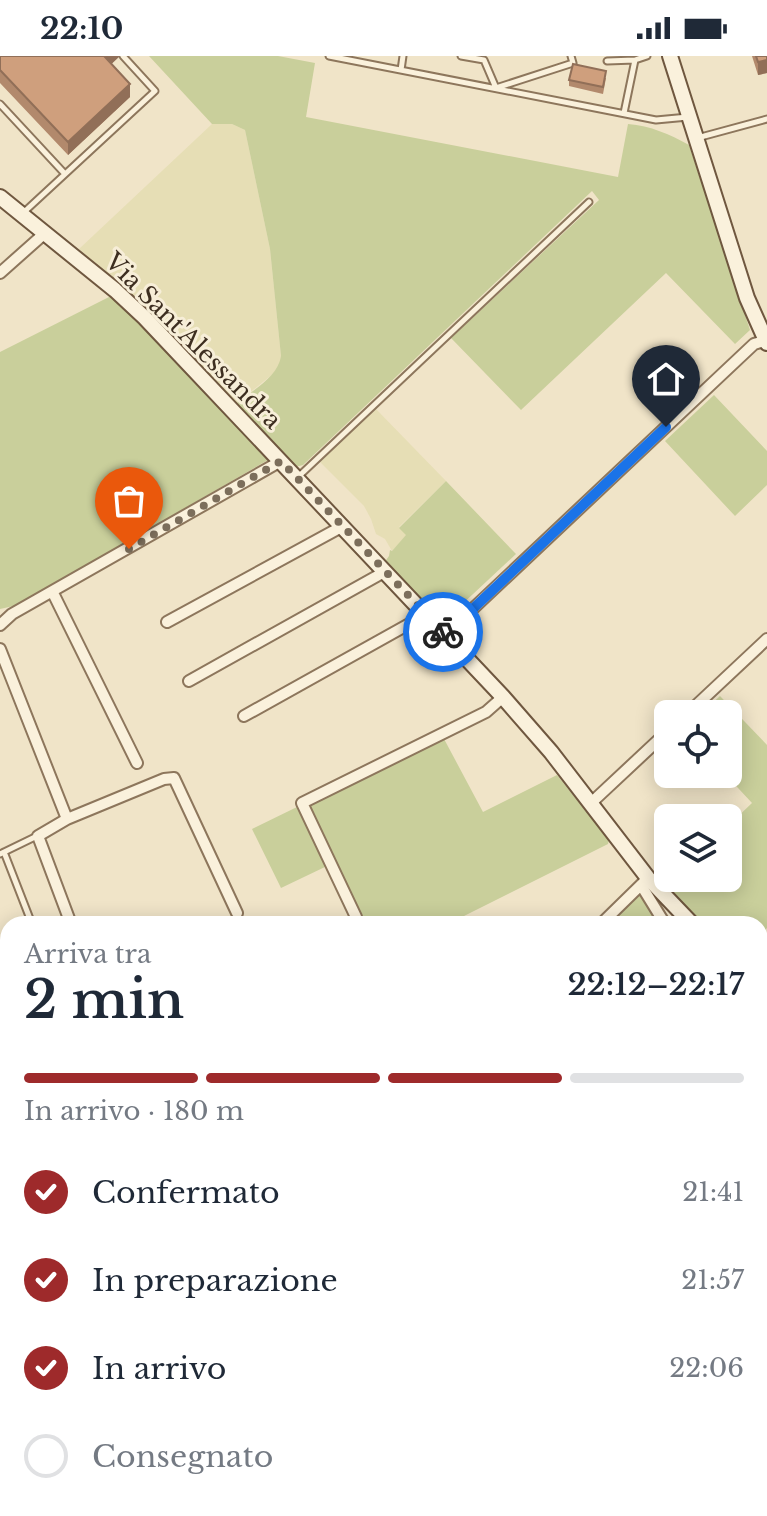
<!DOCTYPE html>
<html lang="it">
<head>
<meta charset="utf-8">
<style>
	:root { --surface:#fff; --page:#f6f6f7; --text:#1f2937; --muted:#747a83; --line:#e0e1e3; --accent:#9e2a2b }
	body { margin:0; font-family:"Libre Baskerville",serif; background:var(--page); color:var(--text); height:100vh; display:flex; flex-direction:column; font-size:30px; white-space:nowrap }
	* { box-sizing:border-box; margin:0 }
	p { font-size:26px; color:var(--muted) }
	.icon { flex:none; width:44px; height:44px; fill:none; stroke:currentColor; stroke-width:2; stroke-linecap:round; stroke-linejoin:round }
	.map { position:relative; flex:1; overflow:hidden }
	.side { position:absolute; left:0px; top:860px; width:768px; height:600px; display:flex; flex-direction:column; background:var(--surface); border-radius:24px 24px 0 0; box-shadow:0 4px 20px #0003 }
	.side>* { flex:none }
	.controls { position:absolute; left:654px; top:644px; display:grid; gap:16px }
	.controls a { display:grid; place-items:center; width:88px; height:88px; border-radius:12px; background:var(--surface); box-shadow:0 4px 20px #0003; font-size:40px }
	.pin { position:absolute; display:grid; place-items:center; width:68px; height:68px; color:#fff; margin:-82px -34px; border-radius:50% 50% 50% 0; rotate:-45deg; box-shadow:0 0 8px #0007 }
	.pin .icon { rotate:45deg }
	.courier { position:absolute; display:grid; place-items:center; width:80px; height:80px; margin:-40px; border:6px solid #1a73e8; border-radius:50%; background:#fff; color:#222; box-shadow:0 2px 10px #0007 }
	.overview em { font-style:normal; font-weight:600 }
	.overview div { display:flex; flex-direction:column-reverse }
	.overview { display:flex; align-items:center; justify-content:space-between; height:136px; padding:0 24px }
	h1 { font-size:52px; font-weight:600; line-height:60px }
	.bar { display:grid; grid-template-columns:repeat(4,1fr); gap:12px 8px; align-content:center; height:96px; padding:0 24px }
	.bar i { height:10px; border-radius:6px; background:var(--line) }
	.bar .active { background:var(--accent) }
	.bar p { grid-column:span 4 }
	ol { padding:0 24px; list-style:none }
	li { display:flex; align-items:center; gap:24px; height:88px }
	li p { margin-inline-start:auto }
	li .icon { padding:8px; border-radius:50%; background:var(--accent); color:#fff; stroke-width:4 }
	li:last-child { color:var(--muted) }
	li i { width:44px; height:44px; border:4px solid var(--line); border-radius:50% }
	.status { display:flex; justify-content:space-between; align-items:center; height:56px; padding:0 40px; background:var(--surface); direction:ltr }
	.status svg { height:22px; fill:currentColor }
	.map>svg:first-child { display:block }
	.farmland { fill:#e6deb5 }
	.green { fill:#c9cf9b }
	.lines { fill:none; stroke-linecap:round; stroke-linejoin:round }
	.lane-casing { stroke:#8d765c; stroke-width:9 }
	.street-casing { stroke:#8d765c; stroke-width:14 }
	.secondary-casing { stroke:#6f573f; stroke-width:18 }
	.lane { stroke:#faf1dc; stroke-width:5 }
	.street { stroke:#faf1dc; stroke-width:10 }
	.secondary { stroke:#faf1dc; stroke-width:14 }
	.wall { fill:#b2896c }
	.shaded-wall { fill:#916f58 }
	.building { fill:#cf9f7d; stroke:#916f58; stroke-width:2 }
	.done { stroke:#7c6e5b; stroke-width:8; stroke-dasharray:0 14.4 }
	.route { stroke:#1a73e8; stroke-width:10 }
	.labels { text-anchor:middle; stroke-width:6; stroke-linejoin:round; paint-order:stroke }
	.street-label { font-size:24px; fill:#3d2e20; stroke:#f7eed8 }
</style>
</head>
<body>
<div class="status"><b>22:10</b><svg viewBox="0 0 49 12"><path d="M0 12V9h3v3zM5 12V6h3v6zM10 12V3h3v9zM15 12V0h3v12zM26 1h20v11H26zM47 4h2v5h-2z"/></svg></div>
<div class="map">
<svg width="767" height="1460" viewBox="0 0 767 1460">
	<rect width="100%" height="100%" fill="#f0e4c8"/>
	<path class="farmland" d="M212,68H232L245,74L270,193L281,300L280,309L274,317L237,347L123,232L79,193Z
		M376,353L446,425L399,471L407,479L392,495L385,483L376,478L371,463L364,450L319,405Z"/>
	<path class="green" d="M149,0H278L315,7L306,61L618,121L628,68C651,70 669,78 689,89L750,274L735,288L666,217L521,354L451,282L599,144L592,135L303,409L295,411L237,347C253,334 278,321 281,300L270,193L245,74L232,68H212Z
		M111,240L171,300L268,404L18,549L0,553V296Z
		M714,339L767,395V429L735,460L665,385Z
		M446,425L516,498L442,567L384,507L389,500L390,494L392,495L406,479L399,472Z
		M720,640L767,689V872L760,879V868H702L665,830L673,822H728V770L752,747L725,718H728V658H701Z
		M443,681L483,756L557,719L609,784L608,788L448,868H363L307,750L313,745Z
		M297,751L327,810L281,832L252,773Z
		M642,836L660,868H610Z"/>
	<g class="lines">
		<g class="lane-casing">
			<path id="lane" d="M329,0L656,64L688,61
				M461,0L484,4L496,32L573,7L571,0
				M607,5L635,4
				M401,14L403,0
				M0,48L65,118
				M624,57L635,4L647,0
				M697,82L767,63
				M23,157L155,35L123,0
				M298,421L589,146
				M4,796L32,868
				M0,798L37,780
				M0,1452L8,1446
				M197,1452L203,1460"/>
		</g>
		<g class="street-casing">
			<path id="street" d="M0,217L45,177
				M53,537L137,707
				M167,566L343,470
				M0,569L12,558L281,405
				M446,578L754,288L767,284
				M0,593L67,763L38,780L71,868
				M189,625L386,515
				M687,658L767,583
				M244,660L427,558
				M591,747L668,675
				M67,763L164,723L174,722L237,857
				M641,829L665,868
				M356,861L302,747L486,656L503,641
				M601,868L648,822
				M760,893L767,887"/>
		</g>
		<g class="secondary-casing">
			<path id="secondary" d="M670,0L747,242L767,287
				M0,141L115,234L145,262L503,641L551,696L648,822L692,868
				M760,910L767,914"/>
		</g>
		<use href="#lane" class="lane"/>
		<use href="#street" class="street"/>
		<use href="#secondary" class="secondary"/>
	</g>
	<path class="wall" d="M0,0H119L111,8L130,41L68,99L0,27Z
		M752,0H767V17L758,19Z
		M606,22L603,38L569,30V24Z"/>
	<path class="shaded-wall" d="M106,0H119V1L105,14V1Z
		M767,4V17L758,19V6Z
		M130,28V41L68,99V86Z"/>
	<path class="building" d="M0,0H106L105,1L130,28L68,86L0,14Z
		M756,0H767V4L758,6Z
		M573,8L606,15L603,31L569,24Z"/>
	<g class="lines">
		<path class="done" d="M129,493L281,405L443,576"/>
		<path class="route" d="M443,576L446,578L666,371"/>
	</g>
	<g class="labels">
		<g class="street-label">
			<text transform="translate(193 285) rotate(45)" y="8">Via Sant'Alessandra</text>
		</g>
	</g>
</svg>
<div class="controls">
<a><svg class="icon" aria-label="locate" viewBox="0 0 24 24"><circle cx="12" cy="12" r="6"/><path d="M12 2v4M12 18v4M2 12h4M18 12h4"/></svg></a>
<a><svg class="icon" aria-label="layers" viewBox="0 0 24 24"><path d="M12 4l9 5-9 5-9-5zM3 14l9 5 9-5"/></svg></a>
</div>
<div class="pin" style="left:129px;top:493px;background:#ea580c"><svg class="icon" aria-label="bag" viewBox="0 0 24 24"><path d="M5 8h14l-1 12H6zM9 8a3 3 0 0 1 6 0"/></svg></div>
<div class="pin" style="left:666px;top:371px;background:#1f2937"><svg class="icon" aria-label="home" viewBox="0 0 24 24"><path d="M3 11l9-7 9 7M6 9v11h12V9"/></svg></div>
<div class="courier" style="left:443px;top:576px"><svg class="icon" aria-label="bike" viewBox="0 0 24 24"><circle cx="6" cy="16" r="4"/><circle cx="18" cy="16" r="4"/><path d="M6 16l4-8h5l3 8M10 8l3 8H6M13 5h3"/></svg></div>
<section class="side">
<div class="overview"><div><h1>2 min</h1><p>Arriva tra</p></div><em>22:12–22:17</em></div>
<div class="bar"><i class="active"></i><i class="active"></i><i class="active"></i><i></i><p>In arrivo · 180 m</p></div>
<ol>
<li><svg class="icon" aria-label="check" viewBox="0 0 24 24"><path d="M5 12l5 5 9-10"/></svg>Confermato<p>21:41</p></li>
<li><svg class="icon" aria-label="check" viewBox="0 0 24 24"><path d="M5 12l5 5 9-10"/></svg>In preparazione<p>21:57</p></li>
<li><svg class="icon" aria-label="check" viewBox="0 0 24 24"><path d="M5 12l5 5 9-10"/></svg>In arrivo<p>22:06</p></li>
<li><i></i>Consegnato</li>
</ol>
</section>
</div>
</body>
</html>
